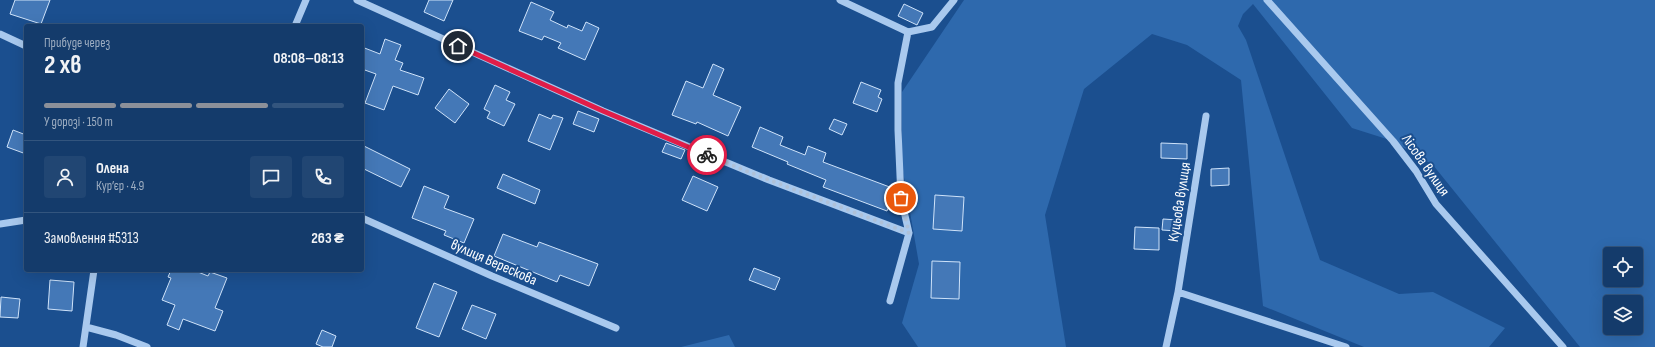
<!DOCTYPE html>
<html lang="uk">
<head>
<meta charset="utf-8">
<style>
	:root { --surface:#143b6b; --page:#214673; --text:#f1f3f6; --muted:#9dadc1; --line:#33557e; --accent:#8c9099 }
	body { margin:0; font-family:"Sofia Sans Condensed",sans-serif; background:var(--page); color:var(--text); height:100vh; display:flex; flex-direction:column; font-size:15px; white-space:nowrap }
	* { box-sizing:border-box; margin:0 }
	p { font-size:13px; color:var(--muted) }
	.icon { flex:none; width:22px; height:22px; fill:none; stroke:currentColor; stroke-width:2; stroke-linecap:round; stroke-linejoin:round }
	.map { position:relative; flex:1; overflow:hidden }
	.drawer { position:absolute; left:24px; top:24px; width:340px; height:248px; display:flex; flex-direction:column; background:var(--surface); border-radius:4px; box-shadow:0 4px 16px #0002,0 0 0 1px var(--line) }
	.drawer>* { flex:none }
	.tools { position:absolute; left:1603px; top:247px; display:grid; gap:8px }
	.tools a { display:grid; place-items:center; width:40px; height:40px; border-radius:4px; background:var(--surface); box-shadow:0 4px 16px #0002,0 0 0 1px var(--line); font-size:20px }
	.pin { position:absolute; display:grid; place-items:center; width:34px; height:34px; color:#fff; margin:-17px; border:2px solid #fff; border-radius:50%; box-shadow:0 1px 4px #0007 }
	.courier { position:absolute; display:grid; place-items:center; width:40px; height:40px; margin:-20px; border:3px solid #e11d48; border-radius:50%; background:#fff; color:#222; box-shadow:0 1px 5px #0007 }
	.headline em { font-style:normal; font-weight:700 }
	.headline div { display:flex; flex-direction:column-reverse }
	.headline { display:flex; align-items:center; justify-content:space-between; height:68px; padding:0 20px }
	h1 { font-size:26px; font-weight:700; line-height:30px }
	.bar { display:grid; grid-template-columns:repeat(4,1fr); gap:6px 4px; align-content:center; height:48px; padding:0 20px }
	.bar i { height:5px; border-radius:3px; background:var(--line) }
	.bar .selected { background:var(--accent) }
	.bar p { grid-column:span 4 }
	.line { display:flex; align-items:center; gap:10px; padding:0 20px; border-top:1px solid var(--line) }
	.line div { flex:1 }
	.round { display:grid; place-items:center; flex:none; width:42px; height:42px; border-radius:4px; background:var(--page) }
	.map>svg:first-child { display:block }
	.green { fill:#2e69ad; fill-rule:evenodd }
	.building { fill:#4478b7; stroke:#cfe3fa }
	.lines { fill:none; stroke-linecap:round; stroke-linejoin:round }
	.minor { stroke:#a9c9ee; stroke-width:7 }
	.done { stroke:#afc1d8; stroke-width:4; stroke-dasharray:0 7.2 }
	.route { stroke:#e11d48; stroke-width:5 }
	.labels { text-anchor:middle; stroke-width:4; stroke-linejoin:round; paint-order:stroke }
	.street-label { font-size:15px; fill:#fff; stroke:#1b4f8f }
</style>
</head>
<body>
<div class="map">
<svg width="1655" height="347" viewBox="0 0 1655 347">
	<rect width="100%" height="100%" fill="#1b4f8f"/>
	<path class="green" d="M964,0H1655V347H1580L1433,165L1393,141L1352,128L1253,4L1243,14L1238,26L1246,40L1320,260L1399,294L1433,292L1505,328L1489,347H1364L1263,306L1241,80L1187,45L1152,34L1084,89L1045,215L1066,347H918L902,323L919,264L902,166V92ZM1610,254H1636V280H1610ZM1610,302H1636V328H1610Z
		M729,335L735,347H681Z"/>
	<path class="building" d="M15,0H50L41,24L10,14Z
		M429,0H453L444,21L424,12Z
		M531,2L554,12L550,20L567,28L568,25L582,31L586,22L599,28L585,60L558,48L561,43L544,36L542,40L519,31Z
		M904,4L923,13L917,25L898,16Z
		M385,39L401,45L395,60L403,63L400,70L424,78L418,95L393,86L384,110L365,103L376,74L362,69V47L380,54Z
		M713,64L724,69L713,95L741,107L728,136L697,122L696,124L672,115L686,81L703,88Z
		M861,82L881,90L878,97L882,99L877,112L853,103Z
		M495,85L510,92L506,100L515,104L504,126L487,118L490,112L484,109Z
		M449,89L469,104L455,123L435,108Z
		M578,111L599,119L594,132L573,124Z
		M539,114L551,119L553,115L563,118L550,150L528,141Z
		M834,119L847,124L842,135L829,129Z
		M760,127L783,137L780,145L805,155L808,146L826,153L823,162L895,189L887,211L823,187L826,180L787,164L788,162L752,147Z
		M13,130L26,135V154L7,147Z
		M666,143L685,150L681,159L662,152Z
		M1161,143L1187,144V159L1161,158Z
		M362,145L410,169L401,187L362,168Z
		M1229,168V185L1211,186V169Z
		M503,174L540,190L535,204L497,188Z
		M693,176L718,187L707,211L682,200Z
		M424,186L449,196L444,208L474,219L464,243L444,235L446,231L412,218Z
		M935,195L964,197L962,231L933,229Z
		M1163,219L1178,220L1177,231L1162,230Z
		M1135,227L1159,228V250L1134,249Z
		M503,234L537,247L539,242L598,264L589,286L560,275L557,282L494,256Z
		M932,261L960,262L959,299L931,298Z
		M754,268L780,278L775,290L749,280Z
		M171,270H193L208,276L210,272L227,278L215,308L223,311L215,331L183,319L179,330L167,325L175,305L162,300L171,278L168,277Z
		M50,280L74,282L72,311L48,309Z
		M434,283L457,292L439,337L416,328Z
		M1,297L20,299L18,318L0,317Z
		M472,305L496,314L486,339L462,329Z
		M322,330L336,336L332,347H323L316,344Z"/>
	<g class="lines">
		<path class="minor" d="M357,0L603,111L769,180L909,233
			M840,0L908,32
			M1267,0L1393,141L1416,171L1436,204L1563,347
			M295,26L306,0
			M0,34L26,46
			M362,218L492,276L616,328
			M0,224L26,220
			M1178,292L1346,347
			M890,301L909,233L901,198L898,130V83L908,32L932,27L954,0
			M86,327L116,335L147,347
			M83,347L94,270
			M1166,347L1178,292L1206,116"/>
	</g>
	<g class="lines">
		<path class="done" d="M707,155L769,180L909,233L901,198"/>
		<path class="route" d="M458,46L603,111L707,155"/>
	</g>
	<g class="labels">
		<g class="street-label">
			<text transform="translate(1426 165) rotate(55)" y="5">Лісова вулиця</text>
			<text transform="translate(1179 202) rotate(-81)" y="5">Куцьова вулиця</text>
			<text transform="translate(494 262) rotate(24)" y="5">вулиця Верескова</text>
		</g>
	</g>
</svg>
<div class="tools">
<a><svg class="icon" aria-label="locate" viewBox="0 0 24 24"><circle cx="12" cy="12" r="6"/><path d="M12 2v4M12 18v4M2 12h4M18 12h4"/></svg></a>
<a><svg class="icon" aria-label="layers" viewBox="0 0 24 24"><path d="M12 4l9 5-9 5-9-5zM3 14l9 5 9-5"/></svg></a>
</div>
<div class="pin" style="left:901px;top:198px;background:#ea580c"><svg class="icon" aria-label="bag" viewBox="0 0 24 24"><path d="M5 8h14l-1 12H6zM9 8a3 3 0 0 1 6 0"/></svg></div>
<div class="pin" style="left:458px;top:46px;background:#1f2937"><svg class="icon" aria-label="home" viewBox="0 0 24 24"><path d="M3 11l9-7 9 7M6 9v11h12V9"/></svg></div>
<div class="courier" style="left:707px;top:155px"><svg class="icon" aria-label="bike" viewBox="0 0 24 24"><circle cx="6" cy="16" r="4"/><circle cx="18" cy="16" r="4"/><path d="M6 16l4-8h5l3 8M10 8l3 8H6M13 5h3"/></svg></div>
<section class="drawer">
<div class="headline"><div><h1>2 хв</h1><p>Прибуде через</p></div><em>08:08–08:13</em></div>
<div class="bar"><i class="selected"></i><i class="selected"></i><i class="selected"></i><i></i><p>У дорозі · 150 m</p></div>
<div class="line" style="height:72px"><a class="round"><svg class="icon" aria-label="person" viewBox="0 0 24 24"><circle cx="12" cy="8" r="4"/><path d="M4 21q1-7 8-7t8 7"/></svg></a><div><b>Олена</b><p>Кур’єр · 4.9</p></div><a class="round"><svg class="icon" aria-label="chat" viewBox="0 0 24 24"><path d="M4 5h16v11H9l-5 4z"/></svg></a><a class="round"><svg class="icon" aria-label="phone" viewBox="0 0 24 24"><path d="M5 4h4l2 5-3 2q2 4 5 5l2-3 5 2v4C11 20 4 13 5 4z"/></svg></a></div>
<div class="line" style="height:52px"><div>Замовлення #5313</div><b>263 ₴</b></div>
</section>
</div>
</body>
</html>
